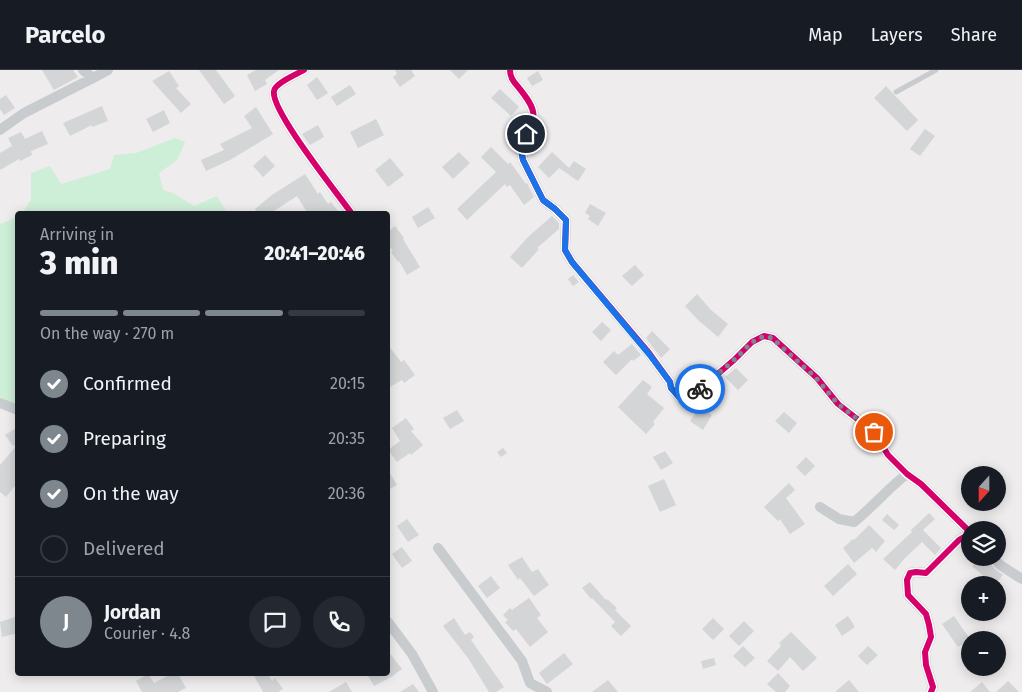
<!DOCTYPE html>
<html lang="en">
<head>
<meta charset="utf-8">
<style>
	:root { --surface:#171b24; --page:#242831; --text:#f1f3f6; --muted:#9ea1a6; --line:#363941; --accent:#7e878d }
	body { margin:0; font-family:"Fira Sans",sans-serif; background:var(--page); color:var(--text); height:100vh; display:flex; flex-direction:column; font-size:19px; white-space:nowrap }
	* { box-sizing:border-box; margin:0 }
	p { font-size:16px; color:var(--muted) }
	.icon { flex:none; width:28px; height:28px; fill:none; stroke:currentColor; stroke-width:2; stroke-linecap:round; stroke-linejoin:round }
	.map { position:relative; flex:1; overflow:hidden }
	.panel { position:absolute; left:15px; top:141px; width:375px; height:465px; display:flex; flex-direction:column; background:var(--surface); border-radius:5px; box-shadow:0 2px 12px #0003 }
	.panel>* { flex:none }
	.needle { width:32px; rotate:201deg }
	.fabs { position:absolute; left:961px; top:396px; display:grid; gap:10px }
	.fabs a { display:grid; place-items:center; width:45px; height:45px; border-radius:50%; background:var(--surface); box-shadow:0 2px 12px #0003; font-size:25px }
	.pin { position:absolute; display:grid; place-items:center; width:42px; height:42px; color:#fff; margin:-21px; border:2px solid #fff; border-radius:50%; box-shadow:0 1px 5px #0007 }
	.courier { position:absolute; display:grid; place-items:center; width:50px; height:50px; margin:-25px; border:4px solid #1a73e8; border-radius:50%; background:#fff; color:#222; box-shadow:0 1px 6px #0007 }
	.head em { font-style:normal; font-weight:800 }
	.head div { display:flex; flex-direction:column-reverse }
	.head { display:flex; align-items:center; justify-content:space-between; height:85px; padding:0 25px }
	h1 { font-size:32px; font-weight:800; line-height:38px }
	.bar { display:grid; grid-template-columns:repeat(4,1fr); gap:8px 5px; align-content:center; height:60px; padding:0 25px }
	.bar i { height:6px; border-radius:4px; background:var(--line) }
	.bar .current { background:var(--accent) }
	.bar p { grid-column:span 4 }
	.line { display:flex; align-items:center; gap:12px; padding:0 25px; border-top:1px solid var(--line) }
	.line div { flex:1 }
	.round { display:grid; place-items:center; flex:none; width:52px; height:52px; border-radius:26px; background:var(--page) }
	ol { padding:0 25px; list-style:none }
	li { display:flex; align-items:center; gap:15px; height:55px }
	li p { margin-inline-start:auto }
	li .icon { padding:5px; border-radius:50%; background:var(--accent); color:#fff; stroke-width:4 }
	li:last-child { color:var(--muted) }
	li i { width:28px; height:28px; border:2px solid var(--line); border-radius:50% }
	header { display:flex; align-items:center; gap:30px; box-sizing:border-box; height:70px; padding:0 25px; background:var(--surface); border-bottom:1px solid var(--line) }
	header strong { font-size:24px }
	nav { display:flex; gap:28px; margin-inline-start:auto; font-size:18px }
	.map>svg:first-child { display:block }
	.green { fill:#ceefd7 }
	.building { fill:#d4d5d7 }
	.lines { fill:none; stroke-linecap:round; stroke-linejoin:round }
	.lane { stroke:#c8ccce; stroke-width:5 }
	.street { stroke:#c8ccce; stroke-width:10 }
	.cycleway-casing { stroke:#fff; stroke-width:9 }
	.cycleway { stroke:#d6006c; stroke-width:6 }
	.done { stroke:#7e878d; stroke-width:5; stroke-dasharray:0 9 }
	.route { stroke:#1a73e8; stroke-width:6 }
</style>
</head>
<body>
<header>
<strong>Parcelo</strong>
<nav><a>Map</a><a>Layers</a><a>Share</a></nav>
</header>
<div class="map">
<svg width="1022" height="622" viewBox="0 0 1022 622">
	<rect width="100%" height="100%" fill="#eeecec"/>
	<path class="green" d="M175,68L185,72L177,90L159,103L163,120L173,123L194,136L217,126L228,144H22L31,129V103L50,96L61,114L110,99L114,85L136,83Z
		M17,147V335L0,327V154Z"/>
	<path class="building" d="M42,0H73L78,7L54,20Z
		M199,0H216L235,26L224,34Z
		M256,0H279L265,10L267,14L255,21L247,5Z
		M395,0H411L415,6L400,17L393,7L397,4Z
		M450,0H468L459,9Z
		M169,1L179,16L176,18L191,34L181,43L152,11Z
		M538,1L543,10L532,16L527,8Z
		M317,7L328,23L317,30L307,15Z
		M350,15L356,24L337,36L331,27Z
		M886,16L918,50L907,61L874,28Z
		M500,19L519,37L511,46L491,28Z
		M6,25L15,38L4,45L0,39V29Z
		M102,36L108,51L92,57V55L70,66L63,53Z
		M256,37L273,64L230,90L206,101L201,90L224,80L220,74L252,58L244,46Z
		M164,40L170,53L153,62L146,49Z
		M376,49L384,65L358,78L350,62Z
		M318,55L324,67L310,75L302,64Z
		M925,59L935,66L920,86L910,79Z
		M42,61L48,74L31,81L32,85L20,91L19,89L0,100V83L12,76L8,68L21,62L25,69Z
		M491,77L508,94L510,92L526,114L527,113L534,127L524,135L510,115L507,117L505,114L467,150L457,139L496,102L481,87Z
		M459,82L470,93L453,109L442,97Z
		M552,82L569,98L574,91L586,99L578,111L559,98L549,108L538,97Z
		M265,85L275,96L263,107L253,96Z
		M390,88L404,105L388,117L375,100Z
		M305,104L318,124L320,122L328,134L331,132L340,144H308L297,126L274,141L276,144H258L255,139L272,125Z
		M590,134L606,143L598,156L588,149L590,146L585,143Z
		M428,137L435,148L418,158L412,147Z
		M552,146L559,153V159L537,178L539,179L522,198L510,187L528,167Z
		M395,156L404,168L403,169L420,197L407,205L399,191L398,192L391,182L393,181L388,174V162Z
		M635,195L644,205L632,216L622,206Z
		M573,205L579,212L573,216L568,209Z
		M697,224L711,240L728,254L718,267L698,250L685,236Z
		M602,252L611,260L601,271L592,262Z
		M652,261L670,279L661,288L646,268Z
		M632,274L641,285L633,291L632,289L616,305L603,292L614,281L618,285Z
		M388,275L401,292L404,290L415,305L404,313L402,310L388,318Z
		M736,298L748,310L738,320L725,307Z
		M643,310L652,317L647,324L664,338L653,352L655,354L646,364L618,337Z
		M700,337L712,345L703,360L690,351Z
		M457,340L464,351L450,359L443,348Z
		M784,342L797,353L789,363L775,351Z
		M406,348L414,359L411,361L423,375L411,385L410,383L397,392L388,380L400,371L392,358Z
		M18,357V373L13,376L5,365Z
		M18,374V412L6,427L0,422V395Z
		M503,378L507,383L501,387L497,382Z
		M665,381L673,393L661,400L653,387Z
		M806,387L815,396L805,406L796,397Z
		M388,400L397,415L388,420Z
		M664,409L676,435L660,442L648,416Z
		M789,413L795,420L786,428L805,454L790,464L780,449L778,451L764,437Z
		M929,443L935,449L923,460L941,478L935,485L922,472L904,489L895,500L883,489L912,462L911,460Z
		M887,444L899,455L894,460L882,450Z
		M407,449L419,465L408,472L397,456Z
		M869,455L885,471L876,482L872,478L854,493L843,478L853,469L854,470Z
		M402,477L412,491L402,498L392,484Z
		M522,487L532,502L538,499L549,515L534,526L520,508L518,510L508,495Z
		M980,488H987L989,492L995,499L1003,505L994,515L972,496Z
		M848,494L857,504L833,526L824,516Z
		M491,506L500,518L487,528L478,516Z
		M590,512L606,530L607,529L617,538L615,540L631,556L621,566L611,556L615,552L592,528L591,529L582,518Z
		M529,528L541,545L537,548L548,562L530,577L516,559L513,561L505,552L508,550L503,545L510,538L512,540Z
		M18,546V563L2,567L0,552Z
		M848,546L855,557L842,566L835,555Z
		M954,546L970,569L958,577L942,554Z
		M454,548L465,565L470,562L474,567L471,570L504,617L496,622H489L468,588L443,556Z
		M713,548L724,559L713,570L702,559Z
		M744,551L754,561L739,576L729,566Z
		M791,562L817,588L803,601L790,587L778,601L767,591L781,576L779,573Z
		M743,576L755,588L745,597L733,586Z
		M868,576L878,585L867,595L858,586Z
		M388,581L402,599L391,607L374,616L367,604H388Z
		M564,583L573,594L547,614L539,603Z
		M714,588L716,595L703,599L701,591Z
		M778,603L790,616L785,622H776L767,614Z
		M148,604L154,613L171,604H178L186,618L178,622H142L136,611Z
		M253,604H268L272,611L275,608L283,619L278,622H263Z
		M608,610L618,622H592Z
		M849,610L859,622H835Z
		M1008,611L1019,622H996Z
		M346,612L352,622H329Z
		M982,612L990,622H970Z
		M413,614L419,622H400Z"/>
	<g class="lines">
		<path class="lane" d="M896,22L936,0"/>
		<path class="street" d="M83,0L93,8L108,0
			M304,0C297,4 275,13 274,21C270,40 338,124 352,144
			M510,0C510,8 514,12 519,18C540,44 536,47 520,75L523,90L543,130L555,139L566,150L565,180L572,192L649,283L670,312L671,318L681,329L692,326L734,290L752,272L764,266L773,268L817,308L838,334L874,362L888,385L907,404L921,414L970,462
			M0,60L24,43L93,8
			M0,333L18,340
			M820,437L839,449L854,452C873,437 888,418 907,404
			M438,478L522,591L530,613L547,622
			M994,488L1000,495L1022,509
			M388,552L412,584L433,622
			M931,622L933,617L926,595L925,582L931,567L929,555L926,544L908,525L907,510L910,503L916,502L926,503L959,470L964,467L970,468"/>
		<g class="cycleway-casing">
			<path id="cycleway" d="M304,0C297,4 275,13 274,21C270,40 338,124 352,144
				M510,0C510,8 514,12 519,18C540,44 536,47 520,75L523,90L543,130L555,139L566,150L565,180L572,192L649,283L670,312L671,318L681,329L692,326L734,290L752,272L764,266L773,268L817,308L838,334L874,362L888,385L907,404L921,414L970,462
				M931,622L933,617L926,595L925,582L931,567L929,555L926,544L908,525L907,510L910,503L916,502L926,503L959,470L964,467L970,468"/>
		</g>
		<use href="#cycleway" class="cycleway"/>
	</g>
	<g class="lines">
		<path class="done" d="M700,319L734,290L752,272L764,266L772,268L816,308L838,334L874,362"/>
		<path class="route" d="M526,64L520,75L523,90L543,130L555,139L566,150L565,180L572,192L649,284L670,312L671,318L681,329L692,326L700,319"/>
	</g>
</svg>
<div class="fabs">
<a><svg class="needle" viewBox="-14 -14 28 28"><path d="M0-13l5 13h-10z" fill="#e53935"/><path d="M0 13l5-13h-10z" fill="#9ea1a6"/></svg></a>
<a><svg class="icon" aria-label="layers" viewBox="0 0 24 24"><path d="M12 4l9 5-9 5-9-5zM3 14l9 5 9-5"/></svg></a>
<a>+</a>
<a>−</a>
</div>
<div class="pin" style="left:874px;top:362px;background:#ea580c"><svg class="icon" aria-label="bag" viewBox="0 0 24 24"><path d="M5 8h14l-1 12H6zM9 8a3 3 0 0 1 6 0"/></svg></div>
<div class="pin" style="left:526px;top:64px;background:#1f2937"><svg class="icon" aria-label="home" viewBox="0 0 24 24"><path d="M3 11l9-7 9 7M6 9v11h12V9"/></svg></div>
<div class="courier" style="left:700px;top:319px"><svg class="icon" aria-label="bike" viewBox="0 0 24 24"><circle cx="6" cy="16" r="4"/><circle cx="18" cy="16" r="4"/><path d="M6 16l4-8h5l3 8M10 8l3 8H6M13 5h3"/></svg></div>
<section class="panel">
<div class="head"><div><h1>3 min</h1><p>Arriving in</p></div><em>20:41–20:46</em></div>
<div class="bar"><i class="current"></i><i class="current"></i><i class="current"></i><i></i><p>On the way · 270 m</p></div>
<ol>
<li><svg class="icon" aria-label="check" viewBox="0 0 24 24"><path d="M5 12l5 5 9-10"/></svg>Confirmed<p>20:15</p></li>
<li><svg class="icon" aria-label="check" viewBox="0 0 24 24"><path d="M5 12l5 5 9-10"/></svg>Preparing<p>20:35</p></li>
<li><svg class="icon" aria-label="check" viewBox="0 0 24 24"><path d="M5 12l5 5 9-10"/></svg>On the way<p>20:36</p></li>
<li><i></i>Delivered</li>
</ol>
<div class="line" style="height:90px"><b class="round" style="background:var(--accent);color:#fff">J</b><div><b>Jordan</b><p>Courier · 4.8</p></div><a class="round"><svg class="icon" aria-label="chat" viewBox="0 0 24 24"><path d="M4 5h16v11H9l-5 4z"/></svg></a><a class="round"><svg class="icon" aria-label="phone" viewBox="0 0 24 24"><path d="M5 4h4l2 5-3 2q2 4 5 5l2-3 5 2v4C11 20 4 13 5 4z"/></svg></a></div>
</section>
</div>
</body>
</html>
